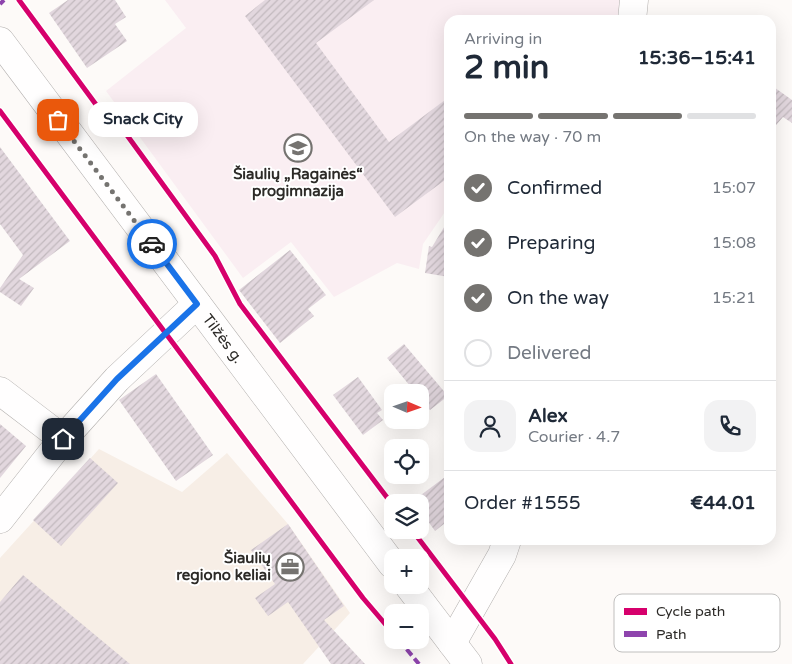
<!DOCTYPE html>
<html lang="en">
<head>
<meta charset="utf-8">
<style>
	:root { --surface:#fff; --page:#f2f2f3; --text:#1f2937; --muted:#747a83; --line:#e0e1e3; --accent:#757370 }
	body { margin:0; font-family:"Varela Round",sans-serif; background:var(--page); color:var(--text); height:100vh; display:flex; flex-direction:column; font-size:19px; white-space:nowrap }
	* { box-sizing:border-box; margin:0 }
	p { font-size:16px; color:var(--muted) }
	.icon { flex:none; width:28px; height:28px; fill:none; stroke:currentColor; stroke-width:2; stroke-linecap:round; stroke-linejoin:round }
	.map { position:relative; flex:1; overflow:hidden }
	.details { position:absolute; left:444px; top:15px; width:332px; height:530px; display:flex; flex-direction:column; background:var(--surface); border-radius:15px; box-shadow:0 5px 20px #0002 }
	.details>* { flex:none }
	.needle { width:32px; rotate:92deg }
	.tools { position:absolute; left:384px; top:384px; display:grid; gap:10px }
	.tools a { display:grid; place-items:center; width:45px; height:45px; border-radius:10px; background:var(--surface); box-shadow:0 5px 20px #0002; font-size:25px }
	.pin { position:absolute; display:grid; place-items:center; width:42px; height:42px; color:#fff; margin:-21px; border-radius:10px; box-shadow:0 2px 8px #0006 }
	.courier { position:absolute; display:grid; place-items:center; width:50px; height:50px; margin:-25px; border:4px solid #1a73e8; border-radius:50%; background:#fff; color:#222; box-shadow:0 1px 6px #0007 }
	.bubble { position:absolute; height:35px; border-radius:15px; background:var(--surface); box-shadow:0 5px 20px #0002; font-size:16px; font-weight:800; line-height:35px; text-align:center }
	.headline em { font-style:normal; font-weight:800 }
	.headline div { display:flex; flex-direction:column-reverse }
	.headline { display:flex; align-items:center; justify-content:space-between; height:85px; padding:0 20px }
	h1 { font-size:32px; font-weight:800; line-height:38px }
	.bar { display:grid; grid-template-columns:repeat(4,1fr); gap:8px 5px; align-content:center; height:60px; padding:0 20px }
	.bar i { height:6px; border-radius:4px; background:var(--line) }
	.bar .active { background:var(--accent) }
	.bar p { grid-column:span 4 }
	.line { display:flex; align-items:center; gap:12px; padding:0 20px; border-top:1px solid var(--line) }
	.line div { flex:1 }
	.round { display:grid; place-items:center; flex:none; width:52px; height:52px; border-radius:15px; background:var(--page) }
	ol { padding:0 20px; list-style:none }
	li { display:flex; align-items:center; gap:15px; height:55px }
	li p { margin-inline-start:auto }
	li .icon { padding:5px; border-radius:50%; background:var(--accent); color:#fff; stroke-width:4 }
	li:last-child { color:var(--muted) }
	li i { width:28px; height:28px; border:2px solid var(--line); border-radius:50% }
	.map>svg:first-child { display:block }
	.built { fill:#f7eee6 }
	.education { fill:#faeef2 }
	.building { fill:url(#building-hatch) }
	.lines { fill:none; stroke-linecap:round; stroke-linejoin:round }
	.minor-casing { stroke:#b2afad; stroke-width:29 }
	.trunk-casing { stroke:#b2afad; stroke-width:29 }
	.minor { stroke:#fffefe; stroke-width:28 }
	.trunk { stroke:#fffefe; stroke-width:28 }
	.quiet { stroke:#8e44ad; stroke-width:4; stroke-dasharray:8 4; stroke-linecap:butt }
	.cycleway-casing { stroke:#fff; stroke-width:8 }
	.cycleway { stroke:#d6006c; stroke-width:5 }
	.done { stroke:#757370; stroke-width:5; stroke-dasharray:0 9 }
	.route { stroke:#1a73e8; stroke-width:6 }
	.labels { text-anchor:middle; stroke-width:4; stroke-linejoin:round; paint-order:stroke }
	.poi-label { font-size:15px; font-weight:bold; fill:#2c2a27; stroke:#fff }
	.street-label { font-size:15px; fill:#2c2a27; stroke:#fff }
	.key { fill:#fff; stroke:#c0bfbe; stroke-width:1 }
	.key-label { font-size:14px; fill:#2c2a27 }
</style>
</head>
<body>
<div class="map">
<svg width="792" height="664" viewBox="0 0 792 664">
	<defs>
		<pattern id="building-hatch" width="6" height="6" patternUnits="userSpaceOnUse" patternTransform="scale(1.25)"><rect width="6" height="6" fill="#e2d7de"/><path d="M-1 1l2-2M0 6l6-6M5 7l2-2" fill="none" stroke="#c2b9be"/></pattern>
	</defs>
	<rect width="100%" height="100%" fill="#fdfaf8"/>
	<path class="built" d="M99,449L182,492L227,453L288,524L350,613L303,664H54L0,619V558Z"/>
	<path class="education" d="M165,0H622L619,20H449V206L423,244L419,269L397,263L334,297L291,242L243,278L106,91L186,28Z"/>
	<path class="building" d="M68,0H115L126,17L115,24L127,41L87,68L49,13Z
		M265,0H374L316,43L389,142L449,97V177L395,217L245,16Z
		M771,85L792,100V123L783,117L771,131Z
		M0,147L70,241L19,279L34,288L21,306L0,292V288L23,255L0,224Z
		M449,219V277L425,273L429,246L432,247Z
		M290,250L326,295L308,309L314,316L280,343L239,290Z
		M404,344L448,396L430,410L420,398V392H415L387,358Z
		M156,374L213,455L176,481L119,400Z
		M358,377L382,410L377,413L383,420L363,435L333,395Z
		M0,424L26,446L0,478Z
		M90,458L118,483L61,546L33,520Z
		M449,474V520L435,531L420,510V502H414L413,501Z
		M288,524L344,606L324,620L365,664H331L288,602L268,616L255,598L275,584L251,550Z
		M23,575L130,664H0V602Z"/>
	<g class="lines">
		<g class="minor-casing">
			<path id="minor" d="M632,20L634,0
				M0,391L63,439
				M0,519L63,439L117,379L197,304
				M452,643L502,555L507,540"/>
		</g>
		<g class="trunk-casing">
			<g id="trunk">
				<path id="s1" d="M0,41L392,564"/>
				<path d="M408,585L468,664"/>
			</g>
		</g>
		<use href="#minor" class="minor"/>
		<use href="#trunk" class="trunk"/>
		<path class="quiet" d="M0,4L4,0
			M399,640L419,664"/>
		<g class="cycleway-casing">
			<path id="cycleway" d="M19,0L100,110L121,127L215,256L240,304L392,504
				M0,111L363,598L392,632
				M412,530L495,639L511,664"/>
		</g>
		<use href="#cycleway" class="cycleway"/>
	</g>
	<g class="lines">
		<path class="done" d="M58,120L152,244"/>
		<path class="route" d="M63,439L117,379L197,304L152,244"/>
	</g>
	<defs>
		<g id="school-ring" transform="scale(1.4375)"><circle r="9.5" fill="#fff" stroke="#757370" stroke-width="1.5"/><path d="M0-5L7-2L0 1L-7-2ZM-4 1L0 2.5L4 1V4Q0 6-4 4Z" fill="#757370"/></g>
		<g id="office-ring" transform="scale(1.4375)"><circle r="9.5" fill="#fff" stroke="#757370" stroke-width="1.5"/><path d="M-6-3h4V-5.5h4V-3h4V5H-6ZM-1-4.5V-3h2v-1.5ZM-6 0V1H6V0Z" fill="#757370"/></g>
	</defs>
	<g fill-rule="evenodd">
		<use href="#school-ring" x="298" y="148"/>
		<use href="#office-ring" x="290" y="567"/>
	</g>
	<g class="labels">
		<g class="poi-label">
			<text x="298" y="179">Šiaulių „Ragainės“<tspan x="298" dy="17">progimnazija</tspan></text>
			<text x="271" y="563" text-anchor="end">Šiaulių<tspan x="271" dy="17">regiono keliai</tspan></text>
		</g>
		<g class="street-label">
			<text dy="5" stroke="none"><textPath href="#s1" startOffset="372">Tilžės g.</textPath></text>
		</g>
	</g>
	<rect x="614" y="594" width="166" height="58" rx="8" class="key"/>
	<rect x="624" y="608" width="23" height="7" fill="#d6006c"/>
	<rect x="624" y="631" width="23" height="6" fill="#8e44ad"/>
	<g class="key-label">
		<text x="656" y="616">Cycle path</text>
		<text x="656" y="639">Path</text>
	</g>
</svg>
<div class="tools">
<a><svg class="needle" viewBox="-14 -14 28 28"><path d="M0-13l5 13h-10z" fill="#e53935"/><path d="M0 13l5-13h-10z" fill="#747a83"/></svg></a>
<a><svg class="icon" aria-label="locate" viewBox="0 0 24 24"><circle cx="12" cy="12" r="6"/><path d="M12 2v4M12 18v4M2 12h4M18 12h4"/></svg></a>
<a><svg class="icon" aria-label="layers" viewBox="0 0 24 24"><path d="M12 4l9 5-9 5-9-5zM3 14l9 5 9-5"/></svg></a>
<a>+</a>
<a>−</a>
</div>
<div class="pin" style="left:58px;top:120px;background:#ea580c"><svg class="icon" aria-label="bag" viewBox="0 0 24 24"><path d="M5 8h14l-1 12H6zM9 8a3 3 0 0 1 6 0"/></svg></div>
<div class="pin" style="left:63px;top:439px;background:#1f2937"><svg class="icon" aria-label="home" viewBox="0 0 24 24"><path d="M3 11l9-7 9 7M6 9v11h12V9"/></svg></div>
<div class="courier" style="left:152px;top:244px"><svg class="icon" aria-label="car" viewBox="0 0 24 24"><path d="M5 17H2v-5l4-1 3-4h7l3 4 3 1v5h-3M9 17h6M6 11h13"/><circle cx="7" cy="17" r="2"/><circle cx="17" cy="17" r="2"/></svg></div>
<div class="bubble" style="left:88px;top:102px;width:110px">Snack City</div>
<section class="details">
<div class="headline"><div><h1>2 min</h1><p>Arriving in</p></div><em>15:36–15:41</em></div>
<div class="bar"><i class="active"></i><i class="active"></i><i class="active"></i><i></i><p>On the way · 70 m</p></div>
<ol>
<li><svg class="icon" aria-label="check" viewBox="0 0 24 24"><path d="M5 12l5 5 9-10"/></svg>Confirmed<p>15:07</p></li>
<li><svg class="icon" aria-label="check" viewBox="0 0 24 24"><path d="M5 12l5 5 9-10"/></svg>Preparing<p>15:08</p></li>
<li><svg class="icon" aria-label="check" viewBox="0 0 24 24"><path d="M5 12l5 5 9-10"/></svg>On the way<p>15:21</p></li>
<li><i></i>Delivered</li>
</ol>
<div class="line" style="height:90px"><a class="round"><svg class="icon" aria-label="person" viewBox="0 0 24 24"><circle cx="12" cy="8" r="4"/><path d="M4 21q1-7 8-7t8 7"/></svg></a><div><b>Alex</b><p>Courier · 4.7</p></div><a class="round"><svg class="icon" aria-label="phone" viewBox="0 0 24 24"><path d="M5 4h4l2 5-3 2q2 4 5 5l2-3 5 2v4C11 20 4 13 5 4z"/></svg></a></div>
<div class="line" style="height:65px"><div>Order #1555</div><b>€44.01</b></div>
</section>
</div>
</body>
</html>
